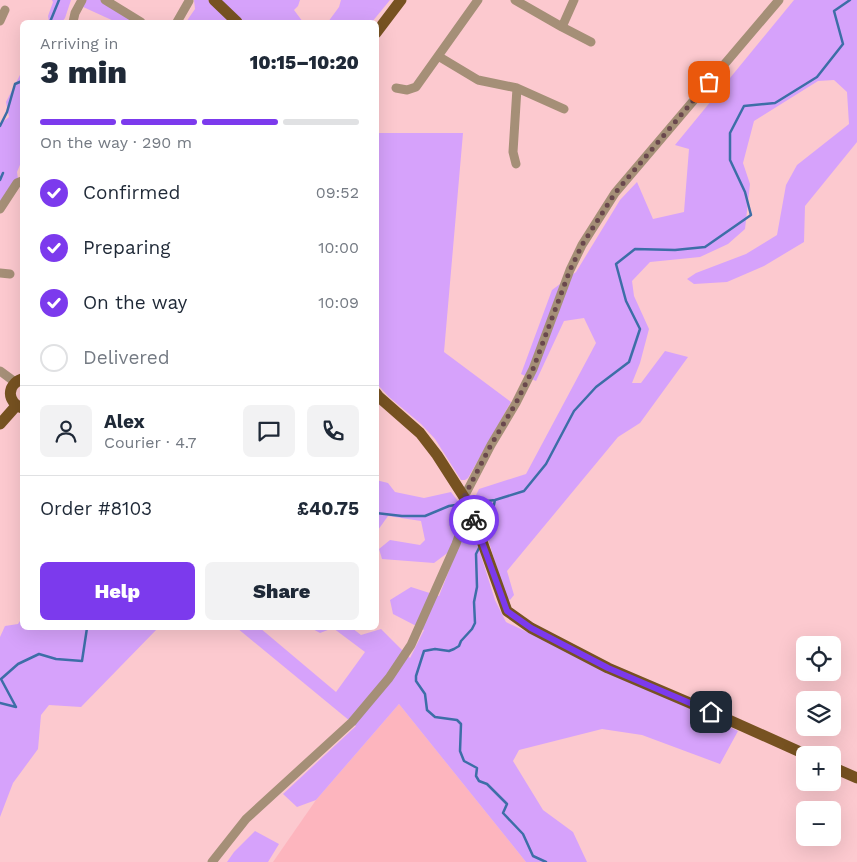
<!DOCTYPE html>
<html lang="en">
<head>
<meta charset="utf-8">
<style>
	:root { --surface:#fff; --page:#f2f2f3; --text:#1f2937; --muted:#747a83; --line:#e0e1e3; --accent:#7c3aed }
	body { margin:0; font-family:"Work Sans",sans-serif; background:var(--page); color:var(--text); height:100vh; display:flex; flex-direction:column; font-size:19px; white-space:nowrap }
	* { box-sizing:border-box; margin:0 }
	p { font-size:16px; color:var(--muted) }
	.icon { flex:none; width:28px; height:28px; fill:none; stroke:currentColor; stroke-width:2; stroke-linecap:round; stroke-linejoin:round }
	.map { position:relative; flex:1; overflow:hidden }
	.side { position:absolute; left:20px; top:20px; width:359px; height:610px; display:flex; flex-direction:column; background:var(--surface); border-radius:8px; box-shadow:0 5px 20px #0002 }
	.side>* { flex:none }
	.fabs { position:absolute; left:796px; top:636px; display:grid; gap:10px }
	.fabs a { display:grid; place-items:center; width:45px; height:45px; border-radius:8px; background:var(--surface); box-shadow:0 5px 20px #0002; font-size:25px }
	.pin { position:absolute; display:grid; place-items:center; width:42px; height:42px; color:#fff; margin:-21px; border-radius:10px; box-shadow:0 2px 8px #0006 }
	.courier { position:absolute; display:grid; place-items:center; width:50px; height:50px; margin:-25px; border:4px solid #7c3aed; border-radius:50%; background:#fff; color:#222; box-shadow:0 1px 6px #0007 }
	.headline em { font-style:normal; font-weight:800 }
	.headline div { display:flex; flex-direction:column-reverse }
	.headline { display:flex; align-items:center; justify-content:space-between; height:85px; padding:0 20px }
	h1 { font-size:32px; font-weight:800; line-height:38px }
	.bar { display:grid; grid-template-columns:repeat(4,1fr); gap:8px 5px; align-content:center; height:60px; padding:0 20px }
	.bar i { height:6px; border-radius:4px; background:var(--line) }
	.bar .active { background:var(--accent) }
	.bar p { grid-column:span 4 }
	.line { display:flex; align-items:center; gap:12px; padding:0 20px; border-top:1px solid var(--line) }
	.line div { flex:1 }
	.round { display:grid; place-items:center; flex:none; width:52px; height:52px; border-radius:8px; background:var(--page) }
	ol { padding:0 20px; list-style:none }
	li { display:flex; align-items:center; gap:15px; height:55px }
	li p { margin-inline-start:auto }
	li .icon { padding:5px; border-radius:50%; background:var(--accent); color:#fff; stroke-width:4 }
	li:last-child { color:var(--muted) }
	li i { width:28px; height:28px; border:2px solid var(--line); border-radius:50% }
	.action { display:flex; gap:10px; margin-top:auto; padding:10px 20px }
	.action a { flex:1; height:58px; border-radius:8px; background:var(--accent); color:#fff; font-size:20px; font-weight:800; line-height:58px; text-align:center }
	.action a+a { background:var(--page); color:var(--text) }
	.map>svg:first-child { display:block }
	.built { fill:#fdb5be }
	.green { fill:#d6a2fb }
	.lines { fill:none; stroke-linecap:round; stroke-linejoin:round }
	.stream { stroke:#3d6ea7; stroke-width:2.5 }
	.minor { stroke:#a58f77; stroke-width:9 }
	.major { stroke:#775221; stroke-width:11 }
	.done { stroke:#6a484d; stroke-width:5; stroke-dasharray:0 9 }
	.route { stroke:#7c3aed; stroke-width:6 }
</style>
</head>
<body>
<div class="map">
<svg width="857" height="862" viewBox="0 0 857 862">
	<rect width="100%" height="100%" fill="#fcc9cf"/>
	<path class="built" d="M399,704L526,862H273L316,800Z"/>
	<path class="green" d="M52,0H71L65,18L62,22H49L48,16L53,2Z
		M86,0H102L139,22H116L81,6Z
		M194,0H208L231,22H186L195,9Z
		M219,0H300L298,6L294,10L303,22H242Z
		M341,0H390L372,22H328L339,7Z
		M794,0H857V142L805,206L804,242L764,266L727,282L694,284L687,279L696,273L746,254L777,235L786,185L797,165L849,124L847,92L834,80L818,81L754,121L743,163L750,184L745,229L728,244L700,257L650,262L632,281L634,296L649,329L640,363L632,383H641L665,351L688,357L640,423L618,437L507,571L514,595L510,600L506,597L475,497L479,489L526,474L596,343L584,318L564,321L536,381L521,374L552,290L576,272L620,200L637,182L653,219L684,212L689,149L675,145Z
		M22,71V160L17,172L18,179L0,202V124L9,117L6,102Z
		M376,133H463L444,352L511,402L468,478L465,480H461L435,439L421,424L389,397L376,383Z
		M376,480L388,483L395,492L424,498L451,492L464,509L450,551L434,563L382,559L379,549L390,540L420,545L425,540L421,521L388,516L378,530L376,541Z
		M471,524L495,600L506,622L738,731L720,764L642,735L602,729L519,750L513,761L543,810L573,832L587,862H526L399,704L316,800L297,807L283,794L356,726L237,628H260L336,692L365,652L333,628L320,633L311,628H352L361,635L381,629L410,658L424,630L393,614L390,600L411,587L439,596L467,525Z
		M22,618V628H158L81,707L49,705L41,715L38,749L13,783L0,817V637L5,626L18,624Z
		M255,831L279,844L268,862H227L234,852Z"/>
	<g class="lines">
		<path class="stream" d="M50,22L59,0
			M0,126L7,112L15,84L22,81
			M0,180L3,173
			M470,503L495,500L524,491L546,464L574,411L596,387L629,362L640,329L626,301L616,264L635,249L675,250L705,247L751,215L745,192L730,160V133L744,106L775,103L817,77L843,44L834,11L850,0
			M376,513L402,516H425L449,506L462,504
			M484,536L490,523L495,500
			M480,546L476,554L477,587L474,602L475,623L472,629L461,641L459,646L454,649L449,651L435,649L424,651L416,676V681L425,694L427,710L435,717L457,720L461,724L460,751L464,761L477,768L476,776L479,781L487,784L507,804L503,813L523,834L533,856L546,862
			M0,703L16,707L1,679L18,664L39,654L56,659L82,661L87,628"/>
		<path class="minor" d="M105,0L141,22
			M515,0L562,27L591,42
			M0,21L5,10
			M73,22L75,13L82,0
			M177,22L189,1
			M562,27L574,0
			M438,56L478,80L517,88L564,109
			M396,88L407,90L416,87L478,0
			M516,164L513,152L517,88
			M0,209L17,183L22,181
			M0,273L10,274
			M0,371L15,382
			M464,497L491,445L516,403L533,369L570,270L582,245L615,193L779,0
			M212,862L246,819L352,722L389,678L411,645L456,544L469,508"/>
		<path class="major" d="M214,0L237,22
			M376,33L401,0
			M22,379C6,385 7,402 22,408
			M376,393L379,397L420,433L437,455L464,497L479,533L507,611L531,628L608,668L711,712L807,755
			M0,424L16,406
			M832,767L857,778"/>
	</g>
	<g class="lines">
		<path class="done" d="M474,520L464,497L491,445L516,403L533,369L570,270L582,245L615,193L709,82"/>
		<path class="route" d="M474,520L507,611L531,628L608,668L711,712"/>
	</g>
</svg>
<div class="fabs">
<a><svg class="icon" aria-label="locate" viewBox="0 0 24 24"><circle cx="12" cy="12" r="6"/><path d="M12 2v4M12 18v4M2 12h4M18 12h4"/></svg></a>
<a><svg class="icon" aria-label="layers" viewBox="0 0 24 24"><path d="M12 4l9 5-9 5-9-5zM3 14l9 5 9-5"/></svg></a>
<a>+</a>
<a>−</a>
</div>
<div class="pin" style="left:709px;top:82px;background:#ea580c"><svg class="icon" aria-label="bag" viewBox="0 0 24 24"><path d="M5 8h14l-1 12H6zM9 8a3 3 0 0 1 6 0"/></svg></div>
<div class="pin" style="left:711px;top:712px;background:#1f2937"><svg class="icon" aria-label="home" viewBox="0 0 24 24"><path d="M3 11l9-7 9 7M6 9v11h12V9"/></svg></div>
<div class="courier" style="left:474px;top:520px"><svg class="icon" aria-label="bike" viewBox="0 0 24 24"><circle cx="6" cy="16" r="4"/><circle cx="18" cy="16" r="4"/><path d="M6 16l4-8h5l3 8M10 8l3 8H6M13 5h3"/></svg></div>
<section class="side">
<div class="headline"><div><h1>3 min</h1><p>Arriving in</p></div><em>10:15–10:20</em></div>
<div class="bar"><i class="active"></i><i class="active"></i><i class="active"></i><i></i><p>On the way · 290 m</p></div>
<ol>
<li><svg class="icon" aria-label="check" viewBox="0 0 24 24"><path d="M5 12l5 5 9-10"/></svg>Confirmed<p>09:52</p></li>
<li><svg class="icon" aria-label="check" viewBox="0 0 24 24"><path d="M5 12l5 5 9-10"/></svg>Preparing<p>10:00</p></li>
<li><svg class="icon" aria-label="check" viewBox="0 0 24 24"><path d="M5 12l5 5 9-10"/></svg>On the way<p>10:09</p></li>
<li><i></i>Delivered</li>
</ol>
<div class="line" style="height:90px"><a class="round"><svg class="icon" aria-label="person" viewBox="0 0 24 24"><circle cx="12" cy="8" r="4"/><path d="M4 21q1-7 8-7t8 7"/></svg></a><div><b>Alex</b><p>Courier · 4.7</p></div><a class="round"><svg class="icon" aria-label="chat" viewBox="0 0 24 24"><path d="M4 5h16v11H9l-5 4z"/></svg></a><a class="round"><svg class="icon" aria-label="phone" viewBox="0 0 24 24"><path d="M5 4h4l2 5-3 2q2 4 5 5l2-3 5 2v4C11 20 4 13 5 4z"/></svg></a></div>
<div class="line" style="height:65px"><div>Order #8103</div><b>£40.75</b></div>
<div class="action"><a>Help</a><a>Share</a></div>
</section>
</div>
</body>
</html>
